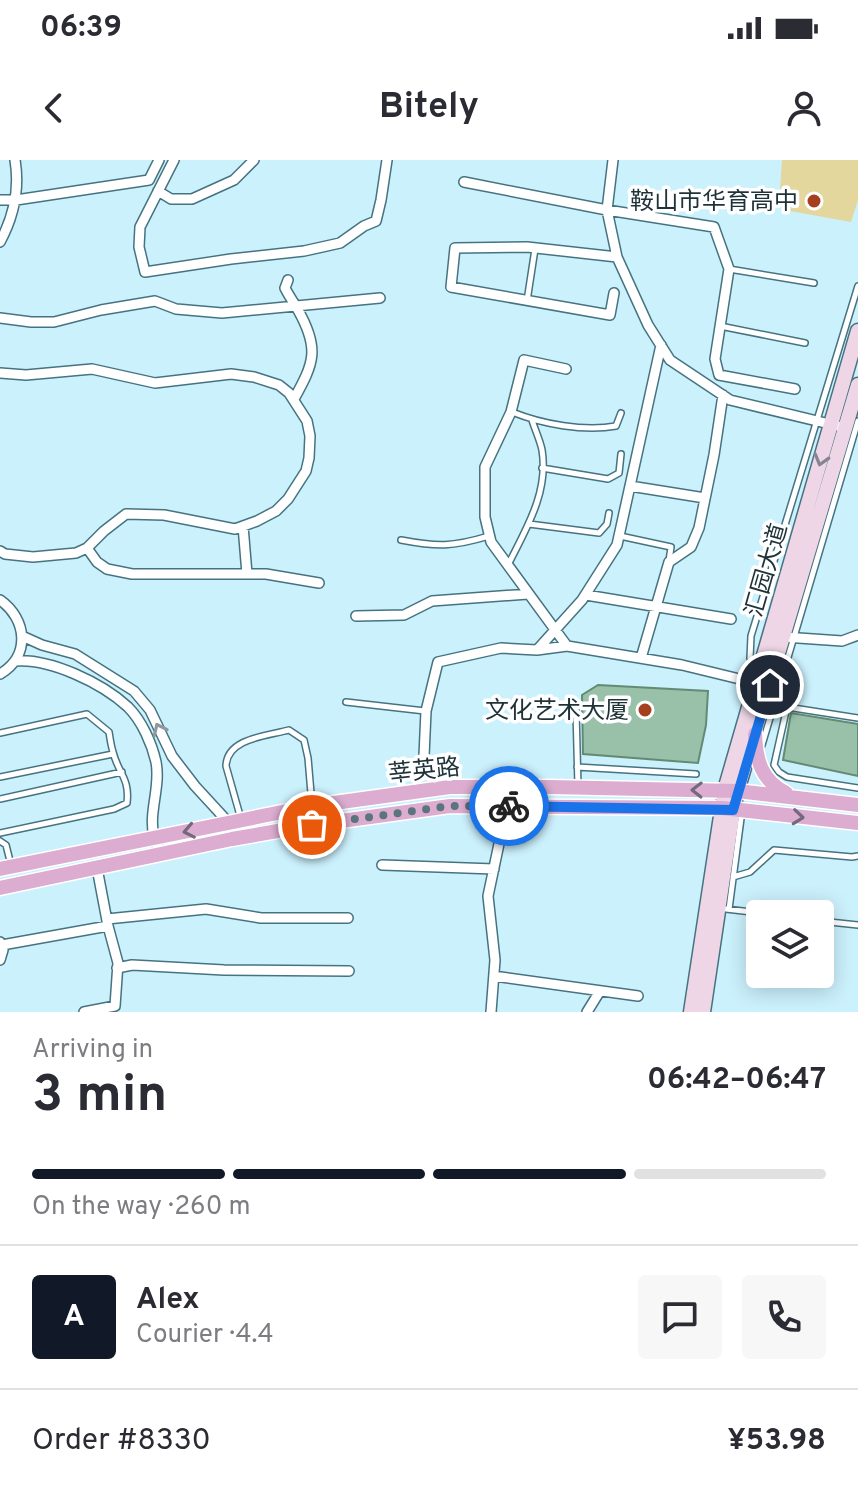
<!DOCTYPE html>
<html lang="en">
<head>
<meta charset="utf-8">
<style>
	:root { --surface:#fff; --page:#f7f7f7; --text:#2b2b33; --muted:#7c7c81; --line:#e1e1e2; --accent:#111827 }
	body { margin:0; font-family:Overpass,"Noto Sans SC",sans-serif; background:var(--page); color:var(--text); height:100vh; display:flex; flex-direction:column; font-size:30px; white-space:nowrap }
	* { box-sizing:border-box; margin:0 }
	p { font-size:26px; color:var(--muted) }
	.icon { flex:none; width:44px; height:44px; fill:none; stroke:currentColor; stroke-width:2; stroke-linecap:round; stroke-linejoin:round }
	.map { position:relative; height:852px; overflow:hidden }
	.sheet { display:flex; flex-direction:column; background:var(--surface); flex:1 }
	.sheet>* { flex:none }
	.controls { position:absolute; left:746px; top:740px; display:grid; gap:16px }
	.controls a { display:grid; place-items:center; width:88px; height:88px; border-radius:8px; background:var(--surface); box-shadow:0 4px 20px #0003; font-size:40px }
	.pin { position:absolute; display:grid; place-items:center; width:68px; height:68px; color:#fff; margin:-34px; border:4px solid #fff; border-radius:50%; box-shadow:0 2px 8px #0007 }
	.courier { position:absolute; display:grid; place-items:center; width:80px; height:80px; margin:-40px; border:6px solid #1a73e8; border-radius:50%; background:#fff; color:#222; box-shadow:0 2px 10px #0007 }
	.headline em { font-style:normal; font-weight:700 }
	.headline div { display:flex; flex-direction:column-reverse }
	.headline { display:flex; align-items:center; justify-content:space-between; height:136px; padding:0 32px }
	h1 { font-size:52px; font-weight:700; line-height:60px }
	.bar { display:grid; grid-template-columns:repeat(4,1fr); gap:12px 8px; align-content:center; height:96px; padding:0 32px }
	.bar i { height:10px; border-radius:6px; background:var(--line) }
	.bar .current { background:var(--accent) }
	.bar p { grid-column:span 4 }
	.line { display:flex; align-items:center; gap:20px; padding:0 32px; border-top:2px solid var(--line) }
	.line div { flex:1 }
	.round { display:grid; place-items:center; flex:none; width:84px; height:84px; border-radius:8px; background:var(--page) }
	.status { display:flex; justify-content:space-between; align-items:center; height:56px; padding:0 40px; background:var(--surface); direction:ltr }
	.status svg { height:22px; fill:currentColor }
	header { display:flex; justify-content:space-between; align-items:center; height:104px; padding:0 32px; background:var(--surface); font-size:36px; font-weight:700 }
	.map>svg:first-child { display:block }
	.green { fill:#e3d79d }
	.building { fill:#99c0a8; stroke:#658a74; stroke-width:2 }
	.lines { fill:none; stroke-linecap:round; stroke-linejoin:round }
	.service-casing { stroke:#467380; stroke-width:8 }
	.minor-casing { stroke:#467380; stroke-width:12 }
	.secondary-casing { stroke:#467380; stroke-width:17 }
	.primary-casing { stroke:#fff; stroke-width:17 }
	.service { stroke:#fff; stroke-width:5 }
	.minor { stroke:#fff; stroke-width:9 }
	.secondary { stroke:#eed6e7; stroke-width:14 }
	.primary { stroke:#dcadd0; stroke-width:14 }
	.oneway { stroke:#868490 }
	.oneway2 { stroke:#8f989c }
	.oneway3 { stroke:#74697c }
	.done { stroke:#5b757d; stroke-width:8; stroke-dasharray:0 14.4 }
	.route { stroke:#1a73e8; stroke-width:10 }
	.poi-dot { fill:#a63f1d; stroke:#fff; stroke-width:3 }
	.labels { text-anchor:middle; stroke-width:7; stroke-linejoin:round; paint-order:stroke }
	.poi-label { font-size:24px; fill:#1f3238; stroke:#fff; text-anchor:end }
	.street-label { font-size:24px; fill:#1f3238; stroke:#fff }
</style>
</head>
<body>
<div class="status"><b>06:39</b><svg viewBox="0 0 49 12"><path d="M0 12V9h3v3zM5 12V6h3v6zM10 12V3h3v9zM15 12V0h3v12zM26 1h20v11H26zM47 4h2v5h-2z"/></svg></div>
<header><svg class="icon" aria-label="back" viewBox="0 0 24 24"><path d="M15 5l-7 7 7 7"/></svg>Bitely<svg class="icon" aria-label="person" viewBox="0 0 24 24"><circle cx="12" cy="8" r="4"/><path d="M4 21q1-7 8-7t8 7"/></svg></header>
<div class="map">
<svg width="858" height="852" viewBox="0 0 858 852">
	<rect width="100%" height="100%" fill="#cbf1fd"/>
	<path class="green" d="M782,0H858V40L851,62L790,51L793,31L780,29Z"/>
	<path class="building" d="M598,525L708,531L706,565L698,603L583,594L582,535Z
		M791,553L858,564V616L783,600Z"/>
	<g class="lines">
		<g class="service-casing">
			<path id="service" d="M729,109L814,123
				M527,141L535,89
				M720,166L805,183
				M512,252C542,264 584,272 616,266L621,253
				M542,308L608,319L619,313L621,294
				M529,364L599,373L607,364L609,353
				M620,376L671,387L669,401
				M401,380C438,387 452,387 489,376
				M508,405C526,369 549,332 542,290C540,280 535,270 532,260
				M754,513L750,498L751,476L858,126
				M346,542L425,551
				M576,551L578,626
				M858,558L787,547L774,605L779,612L787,617L858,628
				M0,573L87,554L109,572C110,578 111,586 113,592C118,613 130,618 127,643L114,649L0,673
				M762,585L858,261
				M577,607L696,614
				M0,617L113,594
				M0,639L122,612
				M241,659L226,606C227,578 267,576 289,570L304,580L308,598L312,645
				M0,681L6,685L11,705
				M733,717L750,712L774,690L852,697L858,696
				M726,749L768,754
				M729,749L742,651
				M820,761L858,765"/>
		</g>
		<g class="minor-casing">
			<path id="minor" d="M174,0L140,67L139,87L145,112L231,99L304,91L340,83L364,66L376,61L381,40L387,0
				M613,0L607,50L617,97L648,165L670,200L730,240L846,268
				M464,22L607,50L714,67L729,109L715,199L719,215L795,229
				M158,31L171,39H192L234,20L254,0
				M0,40H16L149,20L159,0
				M0,82C14,56 20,30 15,0
				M288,120L285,128C289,136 294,143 298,150C320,189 314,203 294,239
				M614,133L610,155L451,127L455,88L527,87L617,97
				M0,158L31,162H54L101,150L155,141L176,149L222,153L380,138
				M566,209L524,200L511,252L485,307V357L491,382L567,486
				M0,213L26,215L92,209L155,223L231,214L254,217L279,225L289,233L307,261L310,276L309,298L306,311L288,339L276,351L257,361L235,369L164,355L126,354L104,371L87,388L76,393L33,397L5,394L0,391
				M630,326L705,338
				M243,366L247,414
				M87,388L97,402L107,409L132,414H266L319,423
				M586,435L731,459
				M0,440C27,459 31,496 0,514
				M356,456L404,455L432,441L528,434
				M22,476L42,485L75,494L134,531L150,550L172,596L195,626L229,663L232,679
				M784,477L842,481L858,475
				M537,490L582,440L617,385L661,185
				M641,498L669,402L691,387L699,368L714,295L723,235
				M15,501C50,498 102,523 128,547C142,561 152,584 156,602C161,627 148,652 154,677C155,683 159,689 162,694
				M424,596L426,551L438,502L501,488L537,490L567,486L682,505L756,523
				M382,705L494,709
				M107,759L206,749L261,758H348
				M0,782L3,790L0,800
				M2,785L108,766
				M117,808L132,805L224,810L349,811
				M494,816L638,836
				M84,852L115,846L118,803L108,766L97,708
				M491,852L495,800L488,736L507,646
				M587,852L600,831"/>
		</g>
		<g class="secondary-casing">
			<path id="secondary" d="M691,852L725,630L858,171
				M703,852L733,650L737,631L858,225"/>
		</g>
		<g class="primary-casing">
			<path id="primary" d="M755,574C756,600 761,620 786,633
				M0,709L312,646L450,627H550L737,631L858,645
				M0,728L232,679L312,665L450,646L722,648L858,663"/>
		</g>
		<use href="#service" class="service"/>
		<use href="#minor" class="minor"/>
		<use href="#secondary" class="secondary"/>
		<use href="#primary" class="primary"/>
	</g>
	<defs><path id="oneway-chevron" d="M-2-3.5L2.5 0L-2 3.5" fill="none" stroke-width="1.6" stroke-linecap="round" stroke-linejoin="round" transform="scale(2)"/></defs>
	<use class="oneway" href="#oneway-chevron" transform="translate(821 300) rotate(106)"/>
	<use class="oneway2" href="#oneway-chevron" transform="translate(159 569) rotate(-115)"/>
	<g class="oneway3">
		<use href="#oneway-chevron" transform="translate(697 630) rotate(-179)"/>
		<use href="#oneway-chevron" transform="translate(798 657) rotate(6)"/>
		<use href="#oneway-chevron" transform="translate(189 671) rotate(169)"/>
	</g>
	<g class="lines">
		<path class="done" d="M312,665L450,646H509"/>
		<path class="route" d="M509,646L733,650L770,525"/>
	</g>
	<g class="poi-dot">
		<circle cx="814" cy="41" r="8"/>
		<circle cx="645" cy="550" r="8"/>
	</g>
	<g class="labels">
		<g class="poi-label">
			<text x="798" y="49">鞍山市华育高中</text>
			<text x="629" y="558">文化艺术大厦</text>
		</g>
		<g class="street-label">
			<text transform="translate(766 410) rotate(-74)" y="8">汇园大道</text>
			<text transform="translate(424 610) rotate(-6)" y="8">莘英路</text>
		</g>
	</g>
</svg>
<div class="controls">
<a><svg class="icon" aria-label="layers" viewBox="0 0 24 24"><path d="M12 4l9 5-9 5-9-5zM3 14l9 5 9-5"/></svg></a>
</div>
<div class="pin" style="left:312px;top:665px;background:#ea580c"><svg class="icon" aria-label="bag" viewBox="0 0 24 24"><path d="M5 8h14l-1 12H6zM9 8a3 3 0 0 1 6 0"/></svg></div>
<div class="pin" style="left:770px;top:525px;background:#1f2937"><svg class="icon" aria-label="home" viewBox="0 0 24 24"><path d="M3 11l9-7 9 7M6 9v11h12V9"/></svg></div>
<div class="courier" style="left:509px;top:646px"><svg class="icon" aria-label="bike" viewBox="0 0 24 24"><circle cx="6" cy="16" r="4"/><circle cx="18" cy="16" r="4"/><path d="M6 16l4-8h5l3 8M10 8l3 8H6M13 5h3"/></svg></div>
</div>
<section class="sheet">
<div class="headline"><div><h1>3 min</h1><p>Arriving in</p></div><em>06:42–06:47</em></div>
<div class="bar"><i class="current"></i><i class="current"></i><i class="current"></i><i></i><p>On the way · 260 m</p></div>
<div class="line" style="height:144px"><b class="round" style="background:var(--accent);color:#fff">A</b><div><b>Alex</b><p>Courier · 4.4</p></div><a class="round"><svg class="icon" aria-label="chat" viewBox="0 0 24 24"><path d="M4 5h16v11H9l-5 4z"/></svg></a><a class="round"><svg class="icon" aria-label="phone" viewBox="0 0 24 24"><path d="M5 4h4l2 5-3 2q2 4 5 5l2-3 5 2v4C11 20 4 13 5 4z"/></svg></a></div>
<div class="line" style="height:104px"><div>Order #8330</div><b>¥53.98</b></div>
</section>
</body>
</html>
